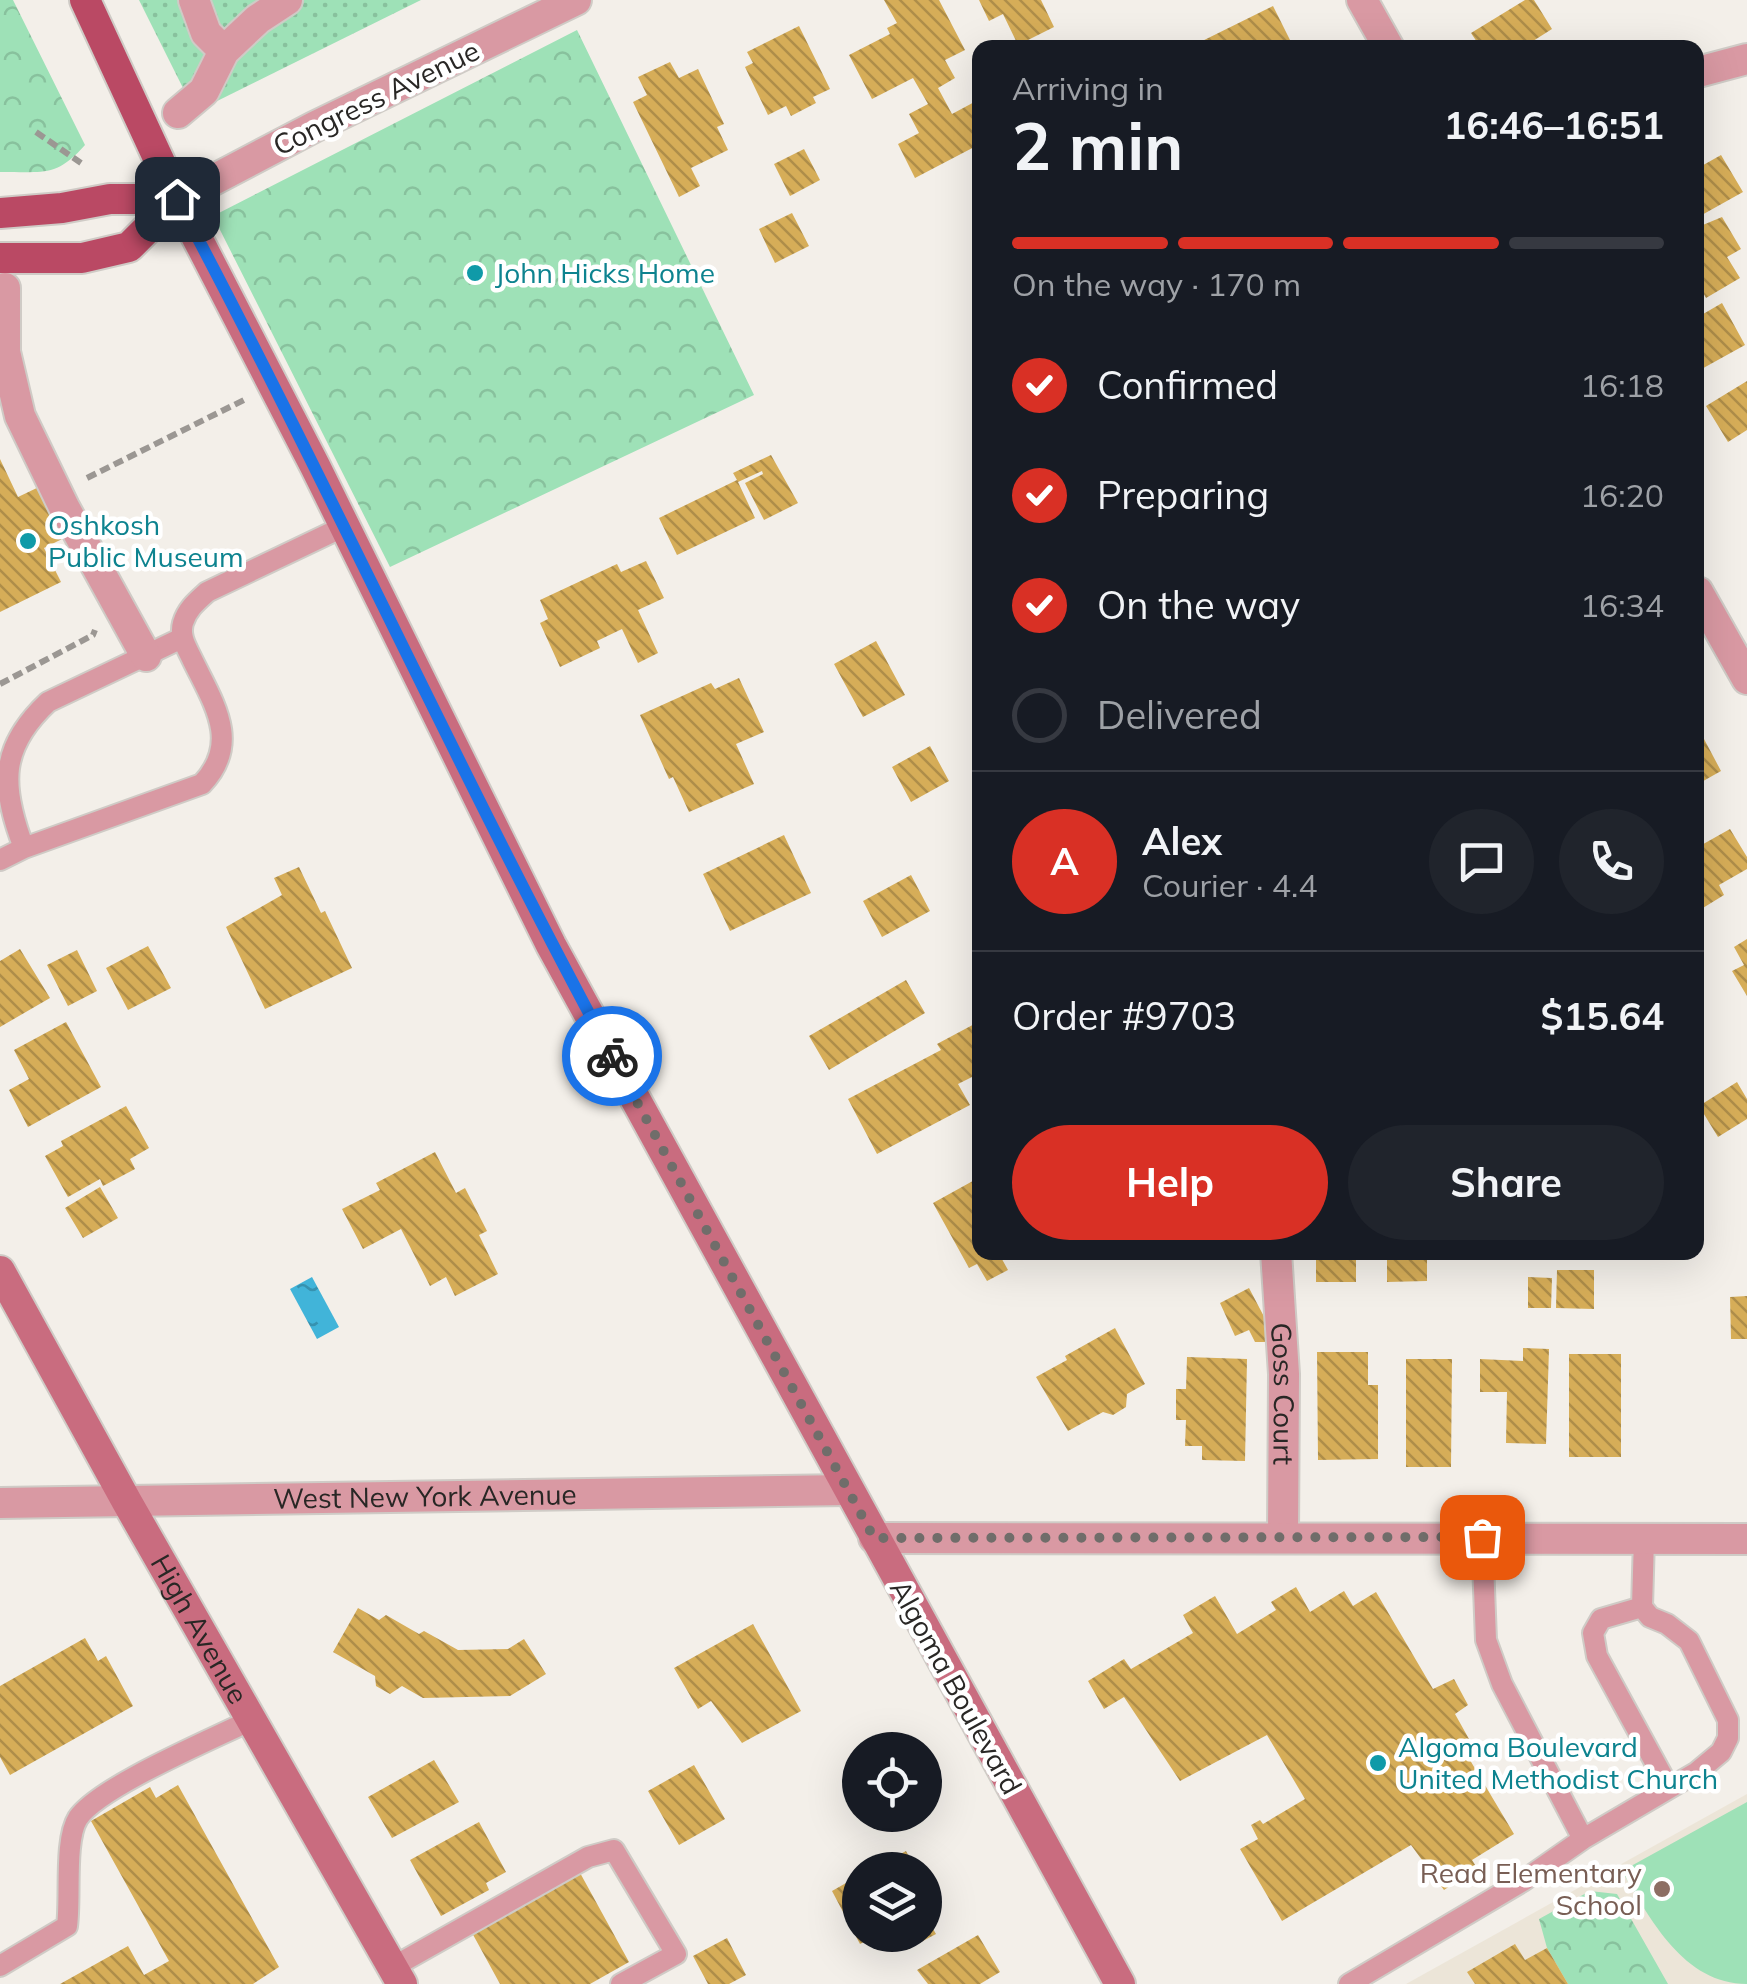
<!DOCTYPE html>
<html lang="en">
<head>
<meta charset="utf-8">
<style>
	:root { --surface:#171b24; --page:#20242c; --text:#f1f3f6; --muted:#9ea1a6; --line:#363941; --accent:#d93025 }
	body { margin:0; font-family:Mulish,sans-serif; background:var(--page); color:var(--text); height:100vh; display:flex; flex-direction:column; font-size:38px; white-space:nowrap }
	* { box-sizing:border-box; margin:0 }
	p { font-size:32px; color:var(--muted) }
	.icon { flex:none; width:55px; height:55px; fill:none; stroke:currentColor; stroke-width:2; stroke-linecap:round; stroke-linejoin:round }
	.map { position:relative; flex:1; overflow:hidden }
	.panel { position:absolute; left:972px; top:40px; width:732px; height:1220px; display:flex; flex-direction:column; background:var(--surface); border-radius:20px; box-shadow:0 10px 40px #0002 }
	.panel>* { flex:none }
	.tools { position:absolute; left:842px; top:1732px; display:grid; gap:20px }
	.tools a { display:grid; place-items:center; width:100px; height:100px; border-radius:50%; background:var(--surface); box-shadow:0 10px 40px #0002; font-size:50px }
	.pin { position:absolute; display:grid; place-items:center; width:85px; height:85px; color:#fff; margin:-42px; border-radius:20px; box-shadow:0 5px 15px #0006 }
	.courier { position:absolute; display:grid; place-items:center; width:100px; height:100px; margin:-50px; border:8px solid #1a73e8; border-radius:50%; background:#fff; color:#222; box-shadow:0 2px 12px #0007 }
	.summary em { font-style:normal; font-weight:700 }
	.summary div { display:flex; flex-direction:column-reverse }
	.summary { display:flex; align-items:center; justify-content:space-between; height:170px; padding:0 40px }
	h1 { font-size:65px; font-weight:700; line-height:75px }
	.bar { display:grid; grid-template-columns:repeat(4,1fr); gap:15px 10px; align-content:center; height:120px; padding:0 40px }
	.bar i { height:12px; border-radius:8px; background:var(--line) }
	.bar .selected { background:var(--accent) }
	.bar p { grid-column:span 4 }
	.line { display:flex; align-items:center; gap:25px; padding:0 40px; border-top:2px solid var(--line) }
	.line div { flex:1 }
	.round { display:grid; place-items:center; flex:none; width:105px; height:105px; border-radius:52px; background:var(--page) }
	ol { padding:0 40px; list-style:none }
	li { display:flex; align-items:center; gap:30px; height:110px }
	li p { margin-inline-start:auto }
	li .icon { padding:10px; border-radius:50%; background:var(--accent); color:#fff; stroke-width:4 }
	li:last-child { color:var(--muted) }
	li i { width:55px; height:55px; border:5px solid var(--line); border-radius:50% }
	.button { display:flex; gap:20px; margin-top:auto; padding:20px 40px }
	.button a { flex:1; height:115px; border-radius:60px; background:var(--accent); color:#fff; font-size:40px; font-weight:700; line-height:115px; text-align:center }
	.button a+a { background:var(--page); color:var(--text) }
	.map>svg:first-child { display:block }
	.built { fill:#ece5d8 }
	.grass { fill:#9ee1b7 }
	.park { fill:url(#park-crowns) }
	.garden { fill:url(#garden-dots) }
	.water { fill:url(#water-ripples) }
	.building { fill:url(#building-back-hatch) }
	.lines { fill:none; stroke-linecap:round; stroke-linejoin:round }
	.service-casing { stroke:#cfcbc6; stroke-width:24 }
	.pedestrian-casing { stroke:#cfcbc6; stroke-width:34 }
	.minor-casing { stroke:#cfcbc6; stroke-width:34 }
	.secondary-casing { stroke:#cfcbc6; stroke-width:34 }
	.primary-casing { stroke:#cfcbc6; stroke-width:34 }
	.path { stroke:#9b9793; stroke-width:6; stroke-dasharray:10 5; stroke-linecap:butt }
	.service { stroke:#d999a3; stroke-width:20 }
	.pedestrian { stroke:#d999a3; stroke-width:30 }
	.minor { stroke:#d999a3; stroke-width:30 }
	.secondary { stroke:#c96c7f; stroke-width:30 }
	.primary { stroke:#ba4964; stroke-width:30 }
	.done { stroke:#706d6a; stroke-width:10; stroke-dasharray:0 18 }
	.route { stroke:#1a73e8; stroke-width:12 }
	.culture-dot { fill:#0f9aa8; stroke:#fff; stroke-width:4 }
	.education-dot { fill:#8d6e63; stroke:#fff; stroke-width:4 }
	.labels { text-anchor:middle; stroke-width:9; stroke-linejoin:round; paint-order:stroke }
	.street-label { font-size:28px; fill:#292725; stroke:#fff }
	.culture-label { font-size:28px; fill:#0d838f; stroke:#fff; text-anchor:start }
	.education-label { font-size:28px; fill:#785e54; stroke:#fff; text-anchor:end }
</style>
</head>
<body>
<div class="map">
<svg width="1747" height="1984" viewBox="0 0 1747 1984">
	<defs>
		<pattern id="park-crowns" width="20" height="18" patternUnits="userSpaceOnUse" patternTransform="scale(2.5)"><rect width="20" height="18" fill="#9ee1b7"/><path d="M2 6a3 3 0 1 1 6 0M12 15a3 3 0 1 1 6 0" fill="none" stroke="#88c19d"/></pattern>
		<pattern id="garden-dots" width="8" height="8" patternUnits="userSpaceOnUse" patternTransform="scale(2.5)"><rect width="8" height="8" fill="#9ee1b7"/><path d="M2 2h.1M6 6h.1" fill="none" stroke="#88c19d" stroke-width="1.8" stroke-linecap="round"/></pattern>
		<pattern id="water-ripples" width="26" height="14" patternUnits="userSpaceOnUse" patternTransform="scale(2.5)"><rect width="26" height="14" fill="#41b4d9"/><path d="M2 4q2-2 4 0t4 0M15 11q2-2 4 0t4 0" fill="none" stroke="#3692b0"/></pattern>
		<pattern id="building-back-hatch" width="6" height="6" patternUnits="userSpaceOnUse" patternTransform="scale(2.5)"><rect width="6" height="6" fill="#d6ad58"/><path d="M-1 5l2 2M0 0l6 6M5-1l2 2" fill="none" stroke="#ae8d49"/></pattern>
	</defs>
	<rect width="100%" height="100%" fill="#f3efe9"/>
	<path class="built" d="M1747,1794V1984H1406Z"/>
	<path class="grass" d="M1747,1802V1984C1684,1984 1650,1919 1622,1871Z"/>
	<path class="park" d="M0,0H13L85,145C55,179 42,171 0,172Z
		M577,30L754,395L390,567L213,216Z
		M1590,1891L1617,1894L1668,1984H1568L1547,1948L1539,1919Z"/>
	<path class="garden" d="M139,0H421L195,112Z"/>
	<path class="water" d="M312,1277L339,1327L317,1339L290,1289Z"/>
	<path class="building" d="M884,0H939L965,50L945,60L955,78L938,88L952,114L980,99V144L915,178L898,144L919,133L909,114L928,104L913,78L872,99L849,55L890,34L887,28L897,23Z
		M979,0H1041L1054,27L1018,45L1003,14L989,21Z
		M1525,0H1534L1552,29L1522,48H1481L1471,33Z
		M1273,6L1294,48H1188Z
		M799,26L830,89L813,97L816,103L791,116L786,106L768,115L745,67L753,63L747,52Z
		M670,62L679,78L698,69L724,124L717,127L728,150L691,168L700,186L679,197L633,102L647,95L638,77Z
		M804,149L820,180L790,196L774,164Z
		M1721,155L1743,192L1700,216L1698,168Z
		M792,213L809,246L775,263L759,229Z
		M1722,217L1741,249L1727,257L1740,278L1706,298L1701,289L1698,291V227Z
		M1722,303L1745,345L1698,371V317Z
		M1747,381V430L1728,442L1706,406Z
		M771,455L798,503L764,520L745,483L763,474L762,471L738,482L755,518L677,555L659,518L737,480L733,473Z
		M0,459L18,497L66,474L78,499L57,510L70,535L44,548L61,582L0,612Z
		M646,561L664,598L638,610L658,653L638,663L622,629L597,641L600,648L560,667L540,623L548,619L540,600L617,564L621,572Z
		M876,641L905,695L863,717L834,664Z
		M739,678L764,732L736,744L754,784L689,812L673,777L669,779L640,715L711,683L715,689Z
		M1704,739L1721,771L1698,784V742Z
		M930,746L949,781L911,802L892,767Z
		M1730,829L1747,857V869L1719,885L1724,895L1698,911V847Z
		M784,835L811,893L730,931L703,874Z
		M299,867L321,913L325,911L352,968L265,1009L226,927L282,895L274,878Z
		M911,875L930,911L882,937L863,901Z
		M1747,939V996L1732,971L1744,965L1734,947Z
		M148,946L171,988L128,1010L106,968Z
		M20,949L50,998L0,1027V961Z
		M77,950L97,991L68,1006L47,965Z
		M906,980L925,1013L829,1070L809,1036Z
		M980,1021V1073L958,1084L970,1105L877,1154L848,1099L941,1050L937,1044Z
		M66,1022L101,1087L28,1127L9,1090L29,1079L14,1050Z
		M1737,1082L1747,1099V1119L1718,1137L1699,1106Z
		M126,1106L149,1148L130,1159L135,1169L103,1186L100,1179L68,1197L45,1156L63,1146L61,1141Z
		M435,1152L456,1193L465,1188L487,1231L479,1235L498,1274L455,1296L446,1277L430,1286L401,1229L363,1249L342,1209L380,1190L376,1183Z
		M980,1177V1252H998L1008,1270L987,1281L977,1264L969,1268L933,1203Z
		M100,1187L118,1218L83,1238L65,1208Z
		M1316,1252H1356V1282H1316Z
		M1387,1252H1427V1281L1387,1282Z
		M1557,1270H1594V1309L1556,1308Z
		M1528,1277L1552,1278L1551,1308H1528Z
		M1249,1288L1270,1328V1342H1255L1249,1330L1235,1336L1220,1303Z
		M1747,1296V1339H1731L1730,1297Z
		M1115,1328L1145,1384L1127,1394L1126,1407L1113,1415L1103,1412L1068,1431L1036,1377L1067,1360L1065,1356Z
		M1523,1348L1549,1349L1546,1444L1506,1443L1507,1392H1480V1359L1523,1361Z
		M1317,1352H1368V1385H1378V1459L1318,1460Z
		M1569,1354H1621V1457H1569Z
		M1187,1357L1247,1359L1245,1461L1202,1460V1446H1185L1186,1420H1176V1389H1186Z
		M1406,1359H1452L1451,1467H1406Z
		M1296,1587L1310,1612L1344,1591L1353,1606L1376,1592L1433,1689L1454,1679L1468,1705L1455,1714L1469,1739L1461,1745L1514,1834L1472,1860L1477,1868L1444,1890L1411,1845L1282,1921L1240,1849L1258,1839L1251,1825L1260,1820L1263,1824L1305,1799L1267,1735L1180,1781L1124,1697L1104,1709L1088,1681L1124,1659L1131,1669L1193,1633L1183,1615L1215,1596L1237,1634L1276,1610L1271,1602Z
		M358,1608L379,1620L386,1615L419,1634L424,1631L458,1650L508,1649L524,1639L546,1674L510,1696L423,1698L402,1686L390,1694L376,1686L375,1676L333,1652Z
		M753,1624L801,1711L742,1743L711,1701L698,1709L674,1668Z
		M85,1638L98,1661L106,1656L133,1706L10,1775L0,1757V1686Z
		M434,1760L459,1802L392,1838L368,1797Z
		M694,1765L725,1819L679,1845L648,1791Z
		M178,1785L279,1967L253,1984H60L128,1946L144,1975L169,1961L91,1821L150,1787L156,1798Z
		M479,1822L506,1872L486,1883L489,1890L441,1916L410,1860Z
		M906,1851L916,1870H870Z
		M579,1871L629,1962L590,1984H500L471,1931Z
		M860,1875V1935H878L860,1944L832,1891Z
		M925,1915L936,1934L906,1950L898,1935H925Z
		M978,1935L1000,1972L980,1984H928L917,1970Z
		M727,1938L746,1975L729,1984H708L693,1956Z
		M1515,1944L1525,1960L1547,1948L1568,1984H1475L1467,1972Z"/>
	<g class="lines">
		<g class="service-casing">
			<path id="service" d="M24,848C0,785 0,747 48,702L182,638
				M0,860L24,848L202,784C241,743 214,704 193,661C187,648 179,637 183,623C187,609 197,601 207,592L345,526
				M1482,1537L1486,1640L1502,1684L1583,1839
				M1642,1607L1601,1619L1593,1633L1597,1656L1669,1788
				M0,1966L67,1926C71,1898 64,1840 78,1818C100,1786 213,1739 253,1719
				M393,1967L588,1857L614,1850L676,1954L621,1984
				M1349,1984L1523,1881L1583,1839L1697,1772L1721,1752L1728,1738V1720L1689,1641L1667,1624L1650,1617L1642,1607L1644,1538"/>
		</g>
		<g class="pedestrian-casing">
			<path id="pedestrian" d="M194,0L206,33L224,51
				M178,113L204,91L224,51L258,19L287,0
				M5,288V352L20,416L64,507L146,656"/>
		</g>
		<g class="minor-casing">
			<g id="minor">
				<path d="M1362,0L1389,48"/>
				<path d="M1698,72L1747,59"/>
				<path d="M177,199L314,127L576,0"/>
				<path d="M1698,592L1747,679"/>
				<path id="s1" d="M1276,1252L1284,1374L1283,1536"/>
				<path id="s2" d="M0,1503L848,1490"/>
				<path d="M874,1538L1747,1539"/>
			</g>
		</g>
		<g class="secondary-casing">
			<g id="secondary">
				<path d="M177,199L315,466L551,945L1120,1984"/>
				<path id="s3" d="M0,1271L127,1502L402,1984"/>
			</g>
		</g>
		<g class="primary-casing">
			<path id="primary" d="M85,0L177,199
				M0,213L62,208L110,199H177
				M0,258H82L129,247L177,199"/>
		</g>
		<path class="path" d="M36,132L81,163
			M87,478L246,399
			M0,684L93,635L95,630"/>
		<use href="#service" class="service"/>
		<use href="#pedestrian" class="pedestrian"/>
		<use href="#minor" class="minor"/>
		<use href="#secondary" class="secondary"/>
		<use href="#primary" class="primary"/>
	</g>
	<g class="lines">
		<path class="done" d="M612,1056L874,1538L1482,1537"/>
		<path class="route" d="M177,199C328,482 459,774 612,1056"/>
	</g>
	<g class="culture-dot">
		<circle cx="475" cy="273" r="10"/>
		<circle cx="28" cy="541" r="10"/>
		<circle cx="1378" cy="1763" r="10"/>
	</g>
	<circle class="education-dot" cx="1662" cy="1889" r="10"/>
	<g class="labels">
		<g class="street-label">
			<text transform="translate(376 98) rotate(-26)" y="10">Congress Avenue</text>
			<text dy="10" stroke="none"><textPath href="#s1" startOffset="142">Goss Court</textPath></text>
			<text dy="10" stroke="none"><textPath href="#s2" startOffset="425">West New York Avenue</textPath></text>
			<text dy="10" stroke="none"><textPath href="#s3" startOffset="410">High Avenue</textPath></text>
			<text transform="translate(956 1687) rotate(61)" y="10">Algoma Boulevard</text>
		</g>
		<g class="culture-label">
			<text x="495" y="283">John Hicks Home</text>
			<text x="48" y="535">Oshkosh<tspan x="48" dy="32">Public Museum</tspan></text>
			<text x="1398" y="1757">Algoma Boulevard<tspan x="1398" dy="32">United Methodist Church</tspan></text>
		</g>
		<g class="education-label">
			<text x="1642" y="1883">Read Elementary<tspan x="1642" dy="32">School</tspan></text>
		</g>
	</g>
</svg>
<div class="tools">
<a><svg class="icon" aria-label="locate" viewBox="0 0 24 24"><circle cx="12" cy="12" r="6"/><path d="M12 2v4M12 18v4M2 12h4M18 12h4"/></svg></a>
<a><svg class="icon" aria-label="layers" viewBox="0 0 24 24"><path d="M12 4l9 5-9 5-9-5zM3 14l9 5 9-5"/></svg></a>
</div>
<div class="pin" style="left:1482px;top:1537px;background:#ea580c"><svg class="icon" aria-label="bag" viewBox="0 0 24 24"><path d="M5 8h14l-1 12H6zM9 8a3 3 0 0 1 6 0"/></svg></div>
<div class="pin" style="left:177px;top:199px;background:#1f2937"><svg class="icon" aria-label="home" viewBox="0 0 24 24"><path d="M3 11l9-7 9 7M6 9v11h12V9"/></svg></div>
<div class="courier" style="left:612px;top:1056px"><svg class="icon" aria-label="bike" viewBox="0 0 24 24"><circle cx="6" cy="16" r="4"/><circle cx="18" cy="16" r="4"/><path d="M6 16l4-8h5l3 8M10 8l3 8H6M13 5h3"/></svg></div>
<section class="panel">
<div class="summary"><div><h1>2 min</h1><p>Arriving in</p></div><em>16:46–16:51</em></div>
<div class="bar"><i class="selected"></i><i class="selected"></i><i class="selected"></i><i></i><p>On the way · 170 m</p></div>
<ol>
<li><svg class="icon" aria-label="check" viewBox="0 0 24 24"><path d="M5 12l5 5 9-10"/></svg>Confirmed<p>16:18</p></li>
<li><svg class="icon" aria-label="check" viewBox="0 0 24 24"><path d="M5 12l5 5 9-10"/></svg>Preparing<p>16:20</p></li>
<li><svg class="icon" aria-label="check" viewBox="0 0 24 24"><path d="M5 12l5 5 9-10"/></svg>On the way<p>16:34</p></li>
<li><i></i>Delivered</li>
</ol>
<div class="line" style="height:180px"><b class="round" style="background:var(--accent);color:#fff">A</b><div><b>Alex</b><p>Courier · 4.4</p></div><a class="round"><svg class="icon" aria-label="chat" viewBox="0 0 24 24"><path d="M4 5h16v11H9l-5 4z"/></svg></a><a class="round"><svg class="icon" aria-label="phone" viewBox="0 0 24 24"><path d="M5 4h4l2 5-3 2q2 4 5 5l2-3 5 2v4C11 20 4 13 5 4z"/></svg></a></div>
<div class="line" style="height:130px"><div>Order #9703</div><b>$15.64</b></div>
<div class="button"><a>Help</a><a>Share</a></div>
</section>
</div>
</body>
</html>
